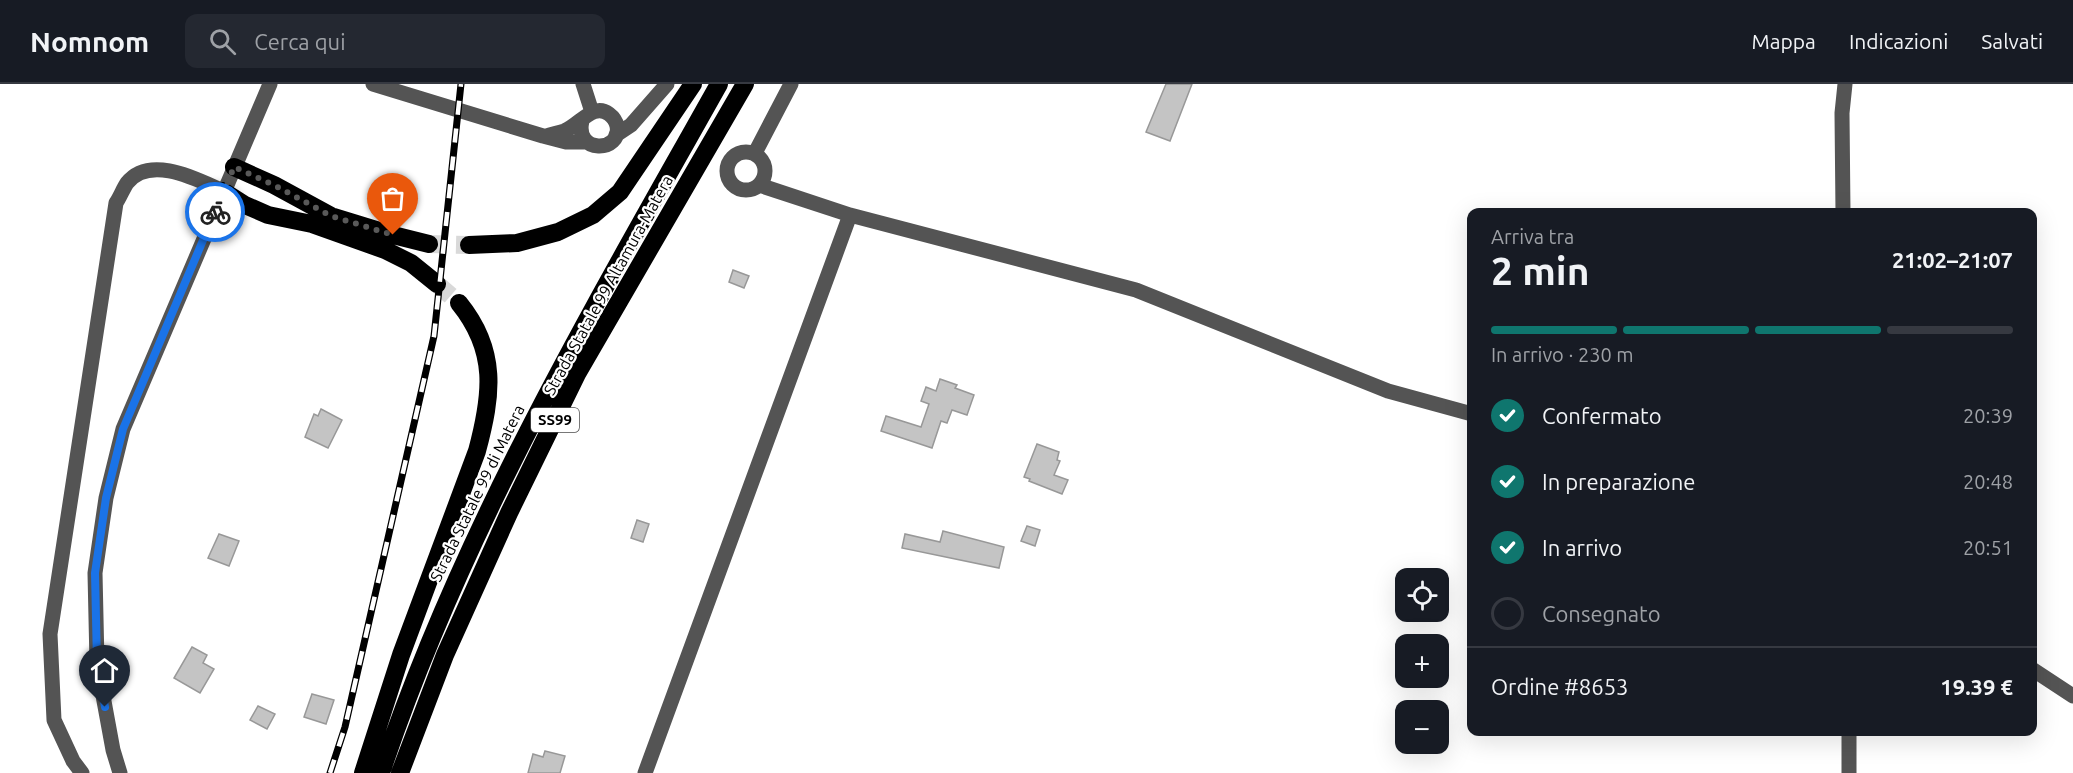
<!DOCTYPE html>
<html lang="it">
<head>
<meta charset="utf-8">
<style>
	:root { --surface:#171b24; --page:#242831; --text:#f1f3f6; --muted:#9ea1a6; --line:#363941; --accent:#0f766e }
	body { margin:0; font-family:Ubuntu,sans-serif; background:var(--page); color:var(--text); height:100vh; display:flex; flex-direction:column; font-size:22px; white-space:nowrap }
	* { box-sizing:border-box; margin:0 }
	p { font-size:20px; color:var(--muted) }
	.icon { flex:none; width:33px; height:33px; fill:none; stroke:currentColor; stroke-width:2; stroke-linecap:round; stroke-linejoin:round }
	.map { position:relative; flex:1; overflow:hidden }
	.sheet { position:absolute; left:1467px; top:124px; width:570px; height:528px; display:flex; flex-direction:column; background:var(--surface); border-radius:12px; box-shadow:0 6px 24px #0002 }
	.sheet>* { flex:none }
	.controls { position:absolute; left:1395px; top:484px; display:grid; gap:12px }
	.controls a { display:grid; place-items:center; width:54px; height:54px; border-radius:12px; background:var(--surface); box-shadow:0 6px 24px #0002; font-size:30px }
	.pin { position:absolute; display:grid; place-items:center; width:51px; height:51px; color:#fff; margin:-62px -26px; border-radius:50% 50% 50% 0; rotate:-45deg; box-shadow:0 0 6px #0007 }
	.pin .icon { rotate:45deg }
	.courier { position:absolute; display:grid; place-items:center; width:60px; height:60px; margin:-30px; border:4px solid #1a73e8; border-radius:50%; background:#fff; color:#222; box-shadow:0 2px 8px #0007 }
	.head em { font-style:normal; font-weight:700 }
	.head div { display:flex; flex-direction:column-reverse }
	.head { display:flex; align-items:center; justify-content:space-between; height:102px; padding:0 24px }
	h1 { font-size:39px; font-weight:700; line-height:45px }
	.bar { display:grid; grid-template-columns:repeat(4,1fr); gap:9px 6px; align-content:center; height:72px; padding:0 24px }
	.bar i { height:8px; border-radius:4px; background:var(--line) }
	.bar .current { background:var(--accent) }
	.bar p { grid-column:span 4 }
	.line { display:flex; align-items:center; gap:15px; padding:0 24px; border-top:2px solid var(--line) }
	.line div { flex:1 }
	ol { padding:0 24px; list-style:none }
	li { display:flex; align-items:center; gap:18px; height:66px }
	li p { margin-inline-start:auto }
	li .icon { padding:6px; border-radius:50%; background:var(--accent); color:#fff; stroke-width:4 }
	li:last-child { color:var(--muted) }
	li i { width:33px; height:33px; border:3px solid var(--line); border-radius:50% }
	header { display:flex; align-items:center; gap:36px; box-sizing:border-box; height:84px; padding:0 30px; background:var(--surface); border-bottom:2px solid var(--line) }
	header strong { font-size:28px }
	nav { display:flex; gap:33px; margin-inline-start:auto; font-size:21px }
	.search { width:420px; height:54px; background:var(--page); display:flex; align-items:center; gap:15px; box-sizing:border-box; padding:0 21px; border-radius:12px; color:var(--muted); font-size:22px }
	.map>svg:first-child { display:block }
	.building { fill:#c4c4c4; stroke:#989898; stroke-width:1.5 }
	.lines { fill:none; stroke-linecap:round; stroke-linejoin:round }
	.highway-tunnel { stroke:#d9d9d9; stroke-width:18; stroke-dasharray:18 9; stroke-linecap:butt }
	.minor { stroke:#545454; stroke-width:15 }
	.highway { stroke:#000; stroke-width:18 }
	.rail-casing { stroke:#000; stroke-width:7 }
	.rail { stroke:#fff; stroke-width:4.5; stroke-dasharray:14; stroke-linecap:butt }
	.done { stroke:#595959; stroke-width:6; stroke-dasharray:0 10.8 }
	.route { stroke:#1a73e8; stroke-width:8 }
	.labels { text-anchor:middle; stroke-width:4.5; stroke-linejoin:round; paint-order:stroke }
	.shield { fill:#fff; stroke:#4c4c4c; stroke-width:1.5 }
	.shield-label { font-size:15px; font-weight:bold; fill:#000 }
	.street-label { font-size:16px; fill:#000; stroke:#fff }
</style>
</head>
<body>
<header>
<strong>Nomnom</strong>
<div class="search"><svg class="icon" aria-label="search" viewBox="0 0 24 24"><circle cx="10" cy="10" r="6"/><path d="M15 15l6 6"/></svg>Cerca qui</div>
<nav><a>Mappa</a><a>Indicazioni</a><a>Salvati</a></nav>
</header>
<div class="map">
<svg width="2073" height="689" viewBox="0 0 2073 689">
	<rect width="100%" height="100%" fill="#fff"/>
	<path class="building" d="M1166,0H1192L1170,57L1146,48Z
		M733,186L749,192L744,204L729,198Z
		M940,295L957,301L955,304L974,311L967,331L952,326L947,339L941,337L932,364L881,347L886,332L921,343L929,320L921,317L926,303L936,307Z
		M321,325L342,336L328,364L305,353L314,330L318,332Z
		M1037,360L1059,368L1057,376L1060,377L1054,391L1068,396L1062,410L1029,397L1030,395L1024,393Z
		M637,436L649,440L643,458L631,454Z
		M1027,442L1040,446L1035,462L1021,457Z
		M943,447L1004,463L999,484L902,464L905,450L940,458Z
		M219,450L239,457L229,482L208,474Z
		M192,563L207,571L203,579L214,585L200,609L174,594Z
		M312,610L334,616L326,640L304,633Z
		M258,622L275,630L267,645L250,636Z
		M545,667L565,672L560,689H528L533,670L543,673Z"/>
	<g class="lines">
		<path class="highway-tunnel" d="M429,160L469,161
			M437,200L459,219"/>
		<path class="minor" d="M373,0L543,52L566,58H587
			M583,0L592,28
			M616,51L631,41L667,0
			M546,52C552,50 558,49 564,47C580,41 593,18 609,30C613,33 616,37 617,42C622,69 574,70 582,37
			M727 87a19 19 0 1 1 38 0a19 19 0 1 1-38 0Z
			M755,69L791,0
			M759,101L850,131L1136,206L1388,307L1472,330
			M1843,129L1842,29L1845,0
			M2032,585L2073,612
			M82,689L73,677L54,636L50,550L116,119C120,113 123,105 127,99C150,70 198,96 223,107
			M120,689L113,666L97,579L95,489L106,414L123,345L270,0
			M645,689L850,131
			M1849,689V648"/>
		<path class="highway" d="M234,83L274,101L331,132L393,151L429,160
			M223,107L245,121L268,131L312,140L385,166L411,179L437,200
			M469,161L517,159L558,148L593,131L620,108L693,0
			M363,689L401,571L477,367C492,311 498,267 459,219
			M381,689C462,445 594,223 719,0
			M400,689L445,571L509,429L577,290L745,0"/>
		<g class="rail-casing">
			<path id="rail" d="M330,689L345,643L434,252L461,0"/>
		</g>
		<use href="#rail" class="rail"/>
	</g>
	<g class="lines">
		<path class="done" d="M215,128L234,83L274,101L331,132L393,151"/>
		<path class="route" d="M105,623L97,579L95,489L106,414L123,345L215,128"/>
	</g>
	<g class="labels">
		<rect class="shield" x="531" y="324" width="48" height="24" rx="4.5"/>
		<g class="shield-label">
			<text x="555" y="341">SS99</text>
		</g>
		<g class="street-label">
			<text transform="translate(608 201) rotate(-61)" y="6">Strada Statale 99 Altamura-Matera</text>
			<text transform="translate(477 409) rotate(-64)" y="6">Strada Statale 99 di Matera</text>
		</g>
	</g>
</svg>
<div class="controls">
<a><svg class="icon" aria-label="locate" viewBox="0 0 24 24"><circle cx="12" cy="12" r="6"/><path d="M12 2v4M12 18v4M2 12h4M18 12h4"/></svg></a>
<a>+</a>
<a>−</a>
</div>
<div class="pin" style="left:393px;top:151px;background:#ea580c"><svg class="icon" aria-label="bag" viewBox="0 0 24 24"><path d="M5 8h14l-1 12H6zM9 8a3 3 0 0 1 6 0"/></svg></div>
<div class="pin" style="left:105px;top:623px;background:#1f2937"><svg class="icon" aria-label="home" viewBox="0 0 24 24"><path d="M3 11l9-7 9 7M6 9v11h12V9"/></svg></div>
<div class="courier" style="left:215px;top:128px"><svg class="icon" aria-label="bike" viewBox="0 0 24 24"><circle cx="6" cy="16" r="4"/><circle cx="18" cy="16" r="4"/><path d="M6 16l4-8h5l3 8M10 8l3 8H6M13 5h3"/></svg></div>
<section class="sheet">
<div class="head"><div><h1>2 min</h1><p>Arriva tra</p></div><em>21:02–21:07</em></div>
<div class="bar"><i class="current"></i><i class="current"></i><i class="current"></i><i></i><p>In arrivo · 230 m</p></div>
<ol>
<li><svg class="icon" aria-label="check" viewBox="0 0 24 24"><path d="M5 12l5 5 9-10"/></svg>Confermato<p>20:39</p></li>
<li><svg class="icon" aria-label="check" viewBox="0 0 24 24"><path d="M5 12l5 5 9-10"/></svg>In preparazione<p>20:48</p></li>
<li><svg class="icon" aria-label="check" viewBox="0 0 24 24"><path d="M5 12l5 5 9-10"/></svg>In arrivo<p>20:51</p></li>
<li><i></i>Consegnato</li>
</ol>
<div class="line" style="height:78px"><div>Ordine #8653</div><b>19.39 €</b></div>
</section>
</div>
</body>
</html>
